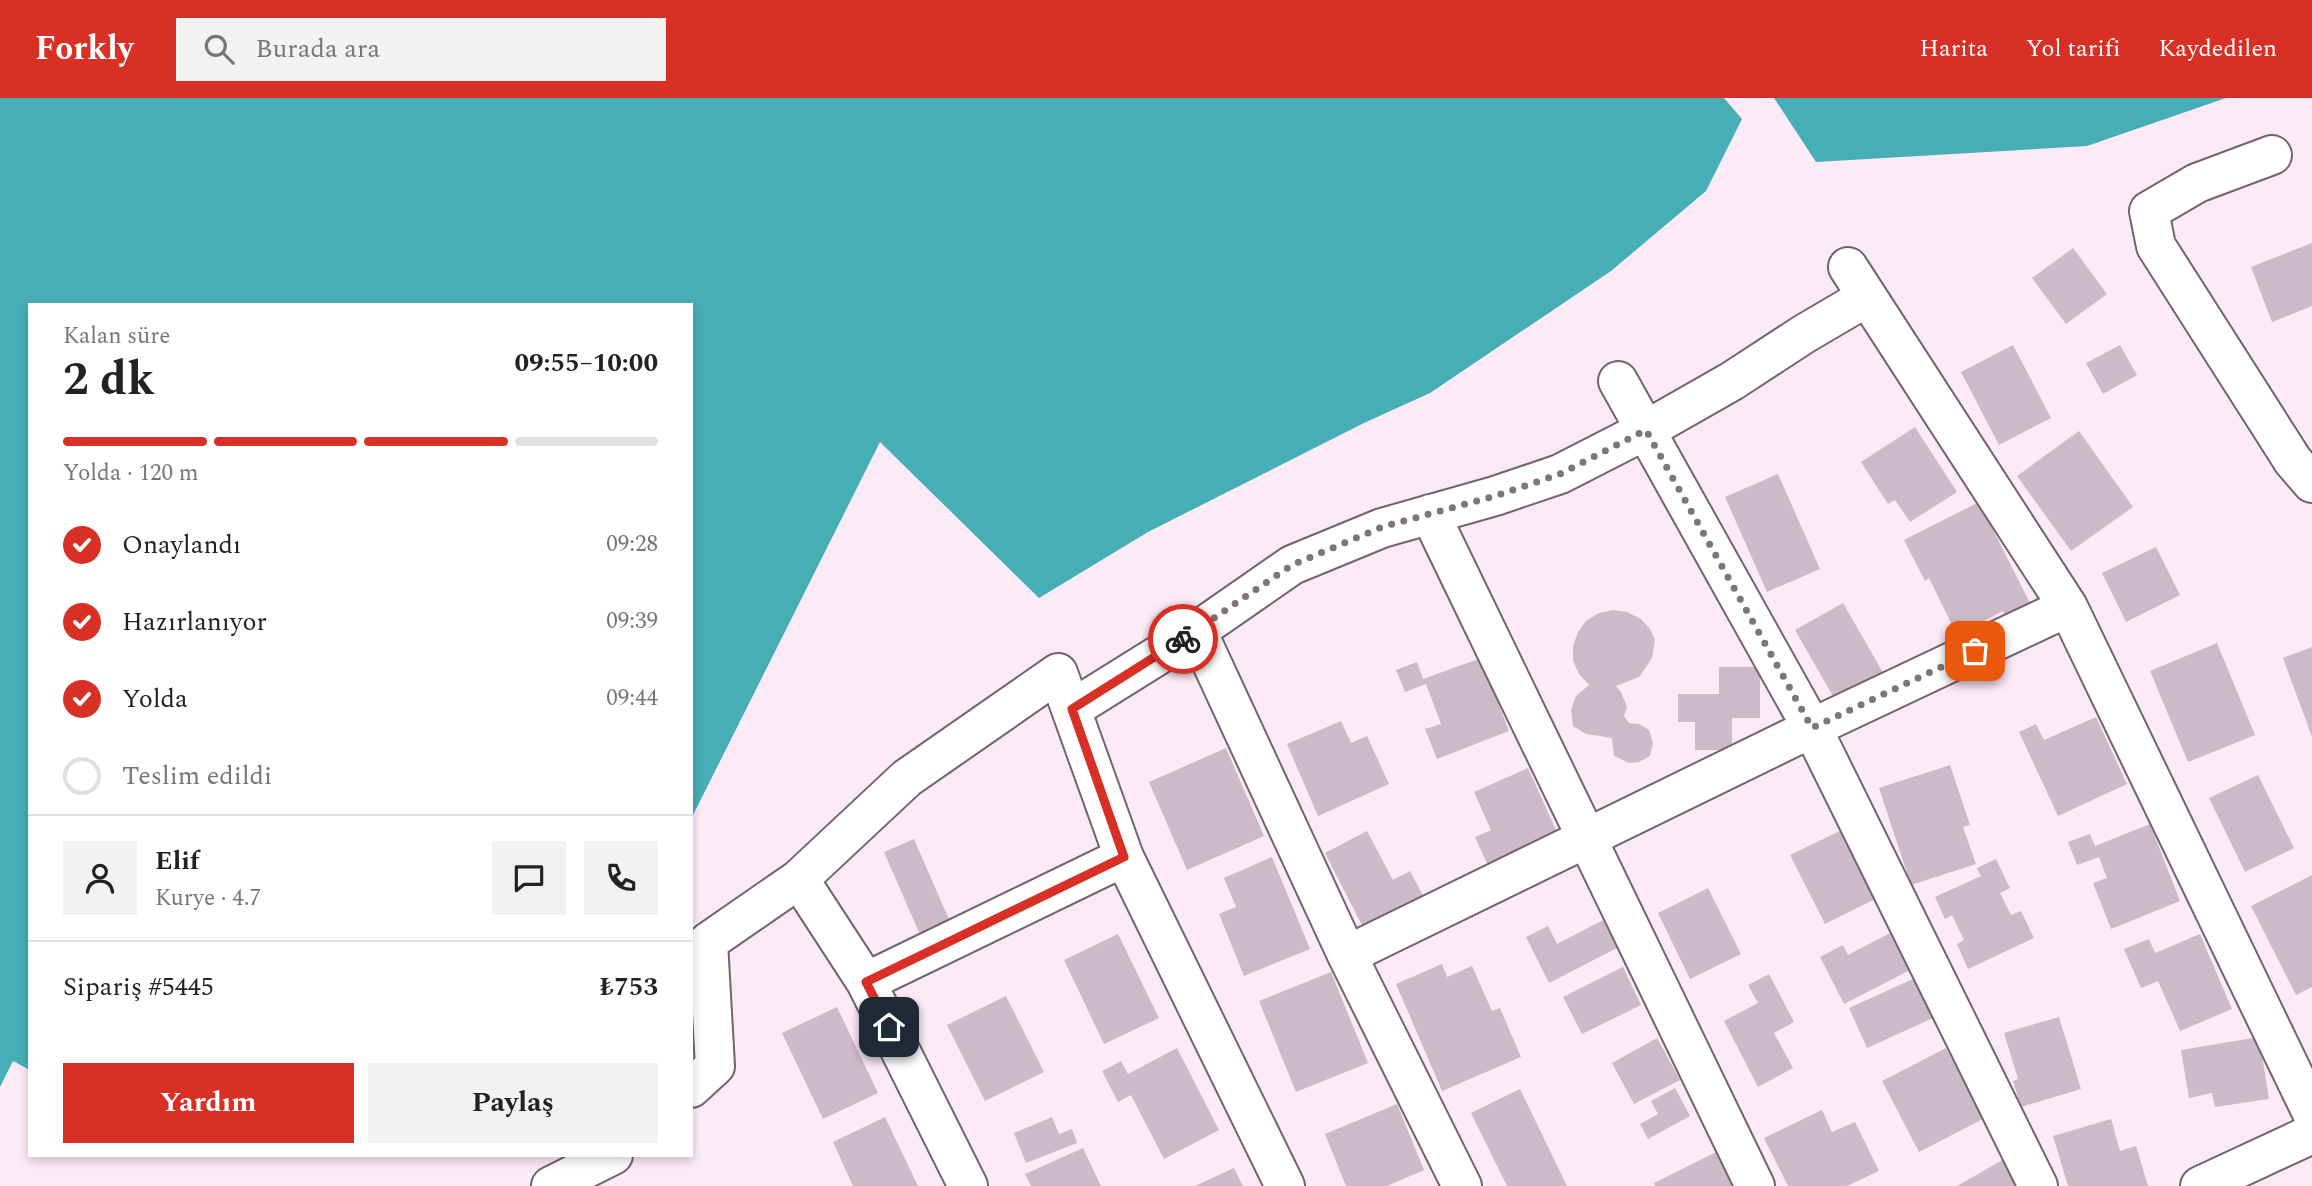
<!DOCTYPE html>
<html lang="tr">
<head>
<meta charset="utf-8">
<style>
	:root { --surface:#fff; --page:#f2f2f2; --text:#222; --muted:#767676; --line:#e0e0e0; --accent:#d93025 }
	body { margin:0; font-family:Spectral,serif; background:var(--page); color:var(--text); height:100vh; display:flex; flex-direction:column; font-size:26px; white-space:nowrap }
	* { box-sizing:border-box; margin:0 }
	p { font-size:23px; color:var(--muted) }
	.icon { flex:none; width:38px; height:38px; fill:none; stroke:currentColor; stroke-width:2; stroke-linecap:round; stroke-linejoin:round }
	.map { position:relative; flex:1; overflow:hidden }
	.side { position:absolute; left:28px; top:205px; width:665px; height:854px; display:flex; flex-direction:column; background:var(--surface); border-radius:0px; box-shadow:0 4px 10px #0003 }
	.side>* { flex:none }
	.pin { position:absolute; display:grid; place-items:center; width:60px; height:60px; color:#fff; margin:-30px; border-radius:14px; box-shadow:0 4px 10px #0006 }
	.courier { position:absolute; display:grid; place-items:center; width:70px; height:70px; margin:-35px; border:5px solid #d93025; border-radius:50%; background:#fff; color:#222; box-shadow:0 2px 9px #0007 }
	.summary em { font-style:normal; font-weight:700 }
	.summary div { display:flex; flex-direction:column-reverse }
	.summary { display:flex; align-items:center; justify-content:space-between; height:119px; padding:0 35px }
	h1 { font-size:46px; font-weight:700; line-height:52px }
	.bar { display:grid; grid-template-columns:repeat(4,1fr); gap:10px 7px; align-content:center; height:84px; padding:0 35px }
	.bar i { height:9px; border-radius:5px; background:var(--line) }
	.bar .on { background:var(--accent) }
	.bar p { grid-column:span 4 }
	.line { display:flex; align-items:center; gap:18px; padding:0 35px; border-top:2px solid var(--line) }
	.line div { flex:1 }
	.round { display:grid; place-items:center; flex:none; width:74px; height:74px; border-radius:0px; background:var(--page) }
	ol { padding:0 35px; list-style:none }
	li { display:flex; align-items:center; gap:21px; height:77px }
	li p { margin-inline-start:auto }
	li .icon { padding:7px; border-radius:50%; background:var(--accent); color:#fff; stroke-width:4 }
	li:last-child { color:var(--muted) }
	li i { width:38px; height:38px; border:4px solid var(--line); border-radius:50% }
	.action { display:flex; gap:14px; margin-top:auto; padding:14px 35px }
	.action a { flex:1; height:80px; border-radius:0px; background:var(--accent); color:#fff; font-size:28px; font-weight:700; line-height:80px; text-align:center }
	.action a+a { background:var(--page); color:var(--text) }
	header { display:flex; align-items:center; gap:42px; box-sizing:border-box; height:98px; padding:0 35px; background:var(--accent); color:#fff }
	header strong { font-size:33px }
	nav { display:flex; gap:38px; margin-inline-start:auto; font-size:24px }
	.search { width:490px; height:63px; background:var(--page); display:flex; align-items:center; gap:18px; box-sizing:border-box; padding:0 24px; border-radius:0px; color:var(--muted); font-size:26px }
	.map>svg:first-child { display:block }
	.water { fill:#46aeb6 }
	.building { fill:#ceb9c8 }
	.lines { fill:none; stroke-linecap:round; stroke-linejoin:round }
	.street-casing { stroke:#75626f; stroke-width:42 }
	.street { stroke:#fff; stroke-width:38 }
	.done { stroke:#7f747c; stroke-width:7; stroke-dasharray:0 12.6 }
	.route { stroke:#d93025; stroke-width:9 }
</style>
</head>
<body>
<header>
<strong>Forkly</strong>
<div class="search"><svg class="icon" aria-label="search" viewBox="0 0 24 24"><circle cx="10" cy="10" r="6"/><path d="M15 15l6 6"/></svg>Burada ara</div>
<nav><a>Harita</a><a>Yol tarifi</a><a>Kaydedilen</a></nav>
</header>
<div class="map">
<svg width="2312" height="1088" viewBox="0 0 2312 1088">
	<rect width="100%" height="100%" fill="#fceaf6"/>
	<path class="water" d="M0,0H1724L1742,21L1706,93L1611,173L1430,295L1364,325L1148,434L1039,500L880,344L691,721V206H30V972L13,963L0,989Z
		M1774,0H2226L2087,48L1816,64Z"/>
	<path class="building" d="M2312,145V208L2272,224L2251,169Z
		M2073,150L2107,196L2066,226L2032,180Z
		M2013,247L2051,320L1999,347L1961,274Z
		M2120,247L2137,277L2103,296L2086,265Z
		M1915,329L1957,394L1910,424L1895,402L1888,406L1861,364Z
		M2079,333L2133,409L2071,453L2017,378Z
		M1778,376L1820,471L1767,494L1725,399Z
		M1979,404L2034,513L2009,525L2003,513L1957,537L1929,480L1925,483L1904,442Z
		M2156,449L2180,497L2126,524L2102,475Z
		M1843,505L1885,578L1837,605L1795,532Z
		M1613,512L1627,514L1641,521L1650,531L1655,542L1652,560L1639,579L1616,588L1621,594L1627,609L1624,618L1629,625L1639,626L1649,632L1653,645L1650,658L1639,664L1629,665L1614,658L1612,640L1586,636L1573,628L1571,612L1576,598L1589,587L1579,576L1573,563V548L1578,534L1586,523L1599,515Z
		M2217,545L2255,637L2188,664L2150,573Z
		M2312,549V639L2283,560Z
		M1481,560L1509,633L1437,661L1425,631L1441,626L1426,586L1405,594L1396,572L1417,564L1423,581Z
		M1719,569H1760V620H1732V652H1695V624H1678V596H1719Z
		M2096,619L2127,686L2058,718L2019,634L2036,626L2044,642Z
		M1341,623L1351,645L1367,638L1389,686L1318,718L1287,646Z
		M1226,650L1264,738L1187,772L1149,684Z
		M1950,667L1970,727L1963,729L1976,766L1911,787L1879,690Z
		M1528,670L1560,741L1490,772L1475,739L1491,732L1474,694Z
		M2258,677L2294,750L2245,774L2209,700Z
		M2150,726L2180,803L2111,831L2093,785L2107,780L2099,759L2077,767L2068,744L2090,736L2095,748Z
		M1842,732L1877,800L1825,826L1790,757Z
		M1367,733L1393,782L1410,773L1429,809L1368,839L1325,755Z
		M914,741L951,826L921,839L884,754Z
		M1272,759L1310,851L1244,878L1219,816L1236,809L1224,780Z
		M1996,761L2010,790L2000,795L2011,817L2021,813L2034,840L1968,871L1957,846L1964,842L1952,817L1945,821L1935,799L1981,778L1977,770Z
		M2312,777V889L2296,897L2251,808Z
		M1708,790L1741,856L1690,881L1658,815Z
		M1603,822L1617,850L1549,885L1526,839L1548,828L1557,846Z
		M1894,833L1914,870L1844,906L1820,859L1843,847L1848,857Z
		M1118,836L1159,920L1104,946L1064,862Z
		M2200,836L2232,911L2180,933L2158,883L2141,890L2124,851L2149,841L2155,855Z
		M1442,866L1447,879L1472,868L1492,913L1500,910L1521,959L1442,993L1396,886Z
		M1623,869L1641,907L1582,936L1563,899Z
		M1331,874L1368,965L1296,994L1259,903Z
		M1769,876L1794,924L1774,935L1793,970L1758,989L1724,923L1758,905L1748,887Z
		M1915,880L1933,920L1867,950L1849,910Z
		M1006,898L1044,974L985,1003L947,927Z
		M837,909L878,995L823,1021L782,935Z
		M2059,919L2081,991L2021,1009L2013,983L2018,981L2004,935Z
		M2259,939L2269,1001L2215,1009L2212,995L2189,1000L2181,952Z
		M1657,940L1680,982L1634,1006L1612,965Z
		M1177,950L1219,1032L1164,1061L1131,997L1118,1004L1102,973L1121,963L1128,976Z
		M1946,950L1983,1021L1919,1054L1882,983Z
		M1675,990L1690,1018L1648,1041L1640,1026L1658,1016L1651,1003Z
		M1520,991L1567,1088H1507L1471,1015Z
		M1397,1006L1424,1072L1387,1088H1346L1325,1036Z
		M1822,1012L1832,1034L1855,1024L1879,1073L1847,1088H1788L1764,1040Z
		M885,1019L918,1088H853L833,1044Z
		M1052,1019L1059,1036L1072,1031L1077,1045L1026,1065L1014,1035Z
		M2111,1021L2120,1053L2136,1048L2148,1088H2068L2053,1038Z
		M1083,1050L1101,1088H1031L1025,1076Z
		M1716,1054L1733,1088H1655L1654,1085Z
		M2004,1061L2019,1088H1957Z
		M1234,1070L1243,1088H1195Z"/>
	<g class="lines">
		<g class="street-casing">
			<path id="street" d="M2272,57L2197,85L2149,113L2156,148L2293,363L2312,385
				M1848,169L2068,509L2312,1015
				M1618,283L1812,630L2038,1088
				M1430,416L1755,1088
				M1197,533L1347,857L1462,1088
				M1072,611L1197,533L1292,467L1382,430L1495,398L1560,376L1646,332L1732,283L1804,236L1867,199
				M799,781L866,884L968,1088
				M1347,857L1812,630L2068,509
				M866,884L1124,759
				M691,990L715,968L708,844L799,781L907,680L1058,575L1124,759L1285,1088
				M551,1088L613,1057
				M2200,1088L2312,1036"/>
		</g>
		<use href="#street" class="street"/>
	</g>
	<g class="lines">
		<path class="done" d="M1183,541L1292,467L1382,429L1495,398L1560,376L1646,332L1812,630L1975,553"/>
		<path class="route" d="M889,929L866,884L1124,759L1072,611L1183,541"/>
	</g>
</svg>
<div class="pin" style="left:1975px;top:553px;background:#ea580c"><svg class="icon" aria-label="bag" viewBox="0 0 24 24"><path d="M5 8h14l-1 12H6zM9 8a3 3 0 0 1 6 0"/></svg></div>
<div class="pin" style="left:889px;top:929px;background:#1f2937"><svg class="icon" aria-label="home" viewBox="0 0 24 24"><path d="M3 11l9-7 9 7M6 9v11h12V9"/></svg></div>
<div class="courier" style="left:1183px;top:541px"><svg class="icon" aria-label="bike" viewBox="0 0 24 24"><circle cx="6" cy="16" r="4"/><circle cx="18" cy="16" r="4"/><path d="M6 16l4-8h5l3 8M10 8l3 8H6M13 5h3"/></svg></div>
<section class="side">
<div class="summary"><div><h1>2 dk</h1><p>Kalan süre</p></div><em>09:55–10:00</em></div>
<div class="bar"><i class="on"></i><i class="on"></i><i class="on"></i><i></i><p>Yolda · 120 m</p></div>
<ol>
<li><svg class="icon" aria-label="check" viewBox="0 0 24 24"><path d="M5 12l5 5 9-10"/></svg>Onaylandı<p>09:28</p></li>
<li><svg class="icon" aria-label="check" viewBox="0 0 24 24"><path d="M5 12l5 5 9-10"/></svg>Hazırlanıyor<p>09:39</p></li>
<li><svg class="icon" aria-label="check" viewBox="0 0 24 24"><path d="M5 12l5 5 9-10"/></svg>Yolda<p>09:44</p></li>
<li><i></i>Teslim edildi</li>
</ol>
<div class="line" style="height:126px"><a class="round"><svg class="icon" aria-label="person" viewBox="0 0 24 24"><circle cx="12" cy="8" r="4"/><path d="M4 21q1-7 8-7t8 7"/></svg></a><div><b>Elif</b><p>Kurye · 4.7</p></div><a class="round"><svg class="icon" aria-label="chat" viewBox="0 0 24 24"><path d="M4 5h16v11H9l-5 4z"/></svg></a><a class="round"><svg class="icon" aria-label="phone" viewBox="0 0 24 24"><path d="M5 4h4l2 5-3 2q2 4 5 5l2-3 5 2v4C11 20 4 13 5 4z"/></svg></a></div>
<div class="line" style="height:91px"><div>Sipariş #5445</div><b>₺753</b></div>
<div class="action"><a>Yardım</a><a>Paylaş</a></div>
</section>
</div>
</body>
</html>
